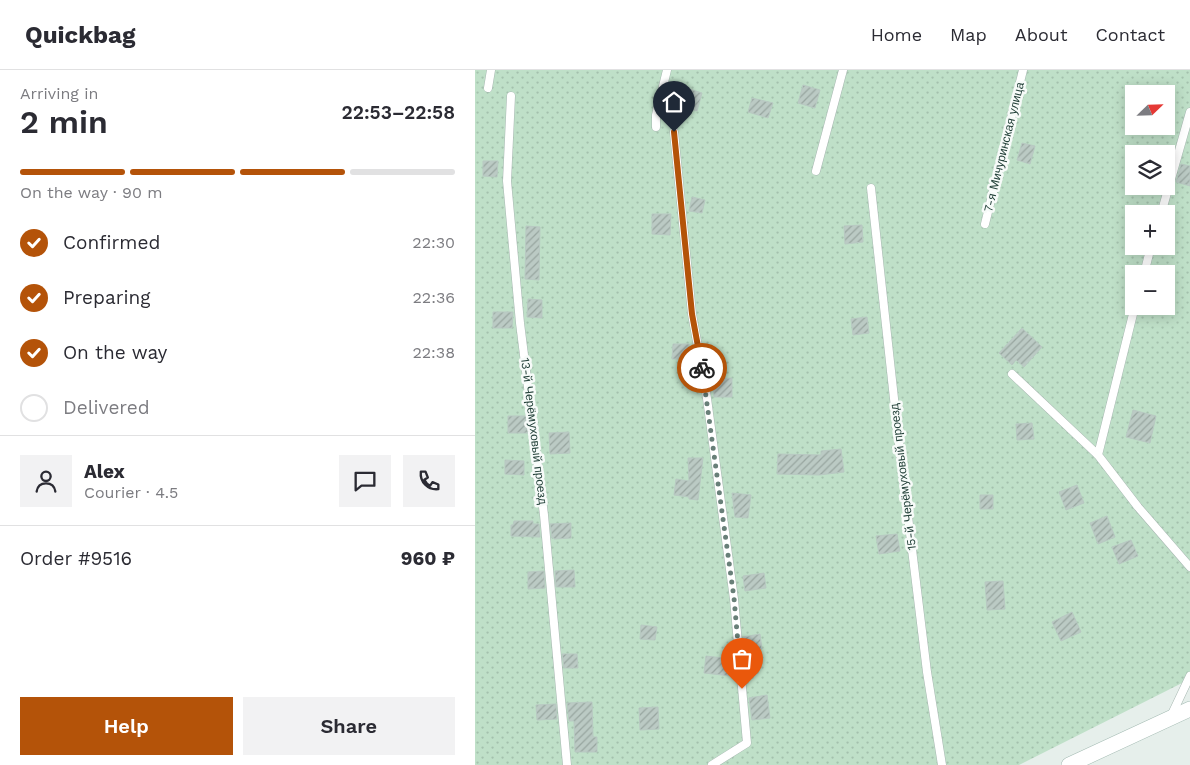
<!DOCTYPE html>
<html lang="en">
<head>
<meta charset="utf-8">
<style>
	:root { --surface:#fff; --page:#f2f2f3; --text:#2b2b33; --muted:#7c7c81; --line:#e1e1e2; --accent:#b45309 }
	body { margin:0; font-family:"Work Sans",sans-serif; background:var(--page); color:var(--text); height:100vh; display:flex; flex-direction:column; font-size:19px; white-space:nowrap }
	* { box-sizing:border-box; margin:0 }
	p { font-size:16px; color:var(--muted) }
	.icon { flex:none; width:28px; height:28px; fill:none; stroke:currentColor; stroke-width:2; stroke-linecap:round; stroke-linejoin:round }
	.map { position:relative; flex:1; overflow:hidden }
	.drawer { display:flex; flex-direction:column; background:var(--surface); width:475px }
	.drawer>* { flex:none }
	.needle { width:32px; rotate:67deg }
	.buttons { position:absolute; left:650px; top:15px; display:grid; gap:10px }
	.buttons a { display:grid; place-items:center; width:50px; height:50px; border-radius:0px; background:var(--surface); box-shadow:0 2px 12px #0003; font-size:25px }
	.pin { position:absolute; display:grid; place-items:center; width:42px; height:42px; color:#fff; margin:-51px -21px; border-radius:50% 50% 50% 0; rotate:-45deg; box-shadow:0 0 5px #0007 }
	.pin .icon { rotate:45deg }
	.courier { position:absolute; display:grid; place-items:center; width:50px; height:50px; margin:-25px; border:4px solid #b45309; border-radius:50%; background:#fff; color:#222; box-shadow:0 1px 6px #0007 }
	.head em { font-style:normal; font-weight:600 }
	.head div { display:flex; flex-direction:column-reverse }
	.head { display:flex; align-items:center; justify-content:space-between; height:85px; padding:0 20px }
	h1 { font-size:32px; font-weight:600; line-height:38px }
	.bar { display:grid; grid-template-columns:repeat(4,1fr); gap:8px 5px; align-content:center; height:60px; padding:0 20px }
	.bar i { height:6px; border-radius:4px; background:var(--line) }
	.bar .selected { background:var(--accent) }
	.bar p { grid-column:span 4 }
	.line { display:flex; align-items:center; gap:12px; padding:0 20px; border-top:1px solid var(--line) }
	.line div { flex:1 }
	.round { display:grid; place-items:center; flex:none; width:52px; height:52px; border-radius:0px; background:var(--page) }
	ol { padding:0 20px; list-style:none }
	li { display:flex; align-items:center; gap:15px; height:55px }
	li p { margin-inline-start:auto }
	li .icon { padding:5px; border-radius:50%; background:var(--accent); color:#fff; stroke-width:4 }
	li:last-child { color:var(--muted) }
	li i { width:28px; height:28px; border:2px solid var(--line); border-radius:50% }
	.button { display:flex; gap:10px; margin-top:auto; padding:10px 20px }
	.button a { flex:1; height:58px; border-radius:0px; background:var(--accent); color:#fff; font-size:20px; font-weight:600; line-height:58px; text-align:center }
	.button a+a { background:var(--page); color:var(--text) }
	header { display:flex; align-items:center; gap:30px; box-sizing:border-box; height:70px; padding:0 25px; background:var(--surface); border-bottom:1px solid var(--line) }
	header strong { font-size:24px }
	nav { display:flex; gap:28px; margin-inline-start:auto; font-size:18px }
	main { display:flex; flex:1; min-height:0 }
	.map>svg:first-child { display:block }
	.garden { fill:url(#garden-dots); fill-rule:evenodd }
	.building { fill:url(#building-hatch); stroke:#b8c9c2 }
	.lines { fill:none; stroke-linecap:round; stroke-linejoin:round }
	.lane-casing { stroke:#a8b8b2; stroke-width:9 }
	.secondary-casing { stroke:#a4bbb3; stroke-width:16 }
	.lane { stroke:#fff; stroke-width:8 }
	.secondary { stroke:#fff; stroke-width:15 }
	.done { stroke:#687f78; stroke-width:5; stroke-dasharray:0 9 }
	.route { stroke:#b45309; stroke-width:6 }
	.labels { text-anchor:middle; stroke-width:5; stroke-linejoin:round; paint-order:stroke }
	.street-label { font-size:12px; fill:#24423a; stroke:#f7fbf9 }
</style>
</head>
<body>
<header>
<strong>Quickbag</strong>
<nav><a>Home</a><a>Map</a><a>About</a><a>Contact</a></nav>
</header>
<main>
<section class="drawer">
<div class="head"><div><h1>2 min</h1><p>Arriving in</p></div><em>22:53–22:58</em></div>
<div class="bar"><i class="selected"></i><i class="selected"></i><i class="selected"></i><i></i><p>On the way · 90 m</p></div>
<ol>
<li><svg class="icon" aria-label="check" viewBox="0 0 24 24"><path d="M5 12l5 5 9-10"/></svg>Confirmed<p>22:30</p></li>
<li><svg class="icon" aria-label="check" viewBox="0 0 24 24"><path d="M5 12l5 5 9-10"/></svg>Preparing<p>22:36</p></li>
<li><svg class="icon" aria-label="check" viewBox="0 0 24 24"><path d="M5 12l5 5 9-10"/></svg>On the way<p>22:38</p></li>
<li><i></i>Delivered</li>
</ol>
<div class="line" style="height:90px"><a class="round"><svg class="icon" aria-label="person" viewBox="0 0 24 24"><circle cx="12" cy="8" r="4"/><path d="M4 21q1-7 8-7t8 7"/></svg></a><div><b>Alex</b><p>Courier · 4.5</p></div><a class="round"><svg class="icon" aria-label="chat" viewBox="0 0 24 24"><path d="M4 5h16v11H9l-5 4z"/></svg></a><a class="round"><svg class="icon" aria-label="phone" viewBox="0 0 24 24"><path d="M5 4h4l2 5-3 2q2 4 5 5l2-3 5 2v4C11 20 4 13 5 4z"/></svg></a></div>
<div class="line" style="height:65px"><div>Order #9516</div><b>960 ₽</b></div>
<div class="button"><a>Help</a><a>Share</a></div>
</section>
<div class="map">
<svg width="715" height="695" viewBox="0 0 715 695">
	<defs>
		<pattern id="garden-dots" width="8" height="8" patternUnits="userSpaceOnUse" patternTransform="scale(1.25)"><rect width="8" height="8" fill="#bfe0c8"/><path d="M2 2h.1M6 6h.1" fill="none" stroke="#a4c1ad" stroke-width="1.8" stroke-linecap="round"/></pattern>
		<pattern id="building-hatch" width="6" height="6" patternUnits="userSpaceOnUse" patternTransform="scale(1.25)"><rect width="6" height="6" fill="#bbcac4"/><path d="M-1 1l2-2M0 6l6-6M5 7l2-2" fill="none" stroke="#98a6a0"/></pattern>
	</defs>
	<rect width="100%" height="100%" fill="#e6efeb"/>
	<path class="garden" d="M0,0H715V609L544,695H0ZM659,24H691V56H659ZM659,84H691V116H659ZM659,144H691V176H659ZM659,204H691V236H659Z"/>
	<path class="building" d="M328,15L345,20L340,38L323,33Z
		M208,17L227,23L222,41L203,35Z
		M277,28L298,33L293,48L273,42Z
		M547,73L560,76L555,94L542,90Z
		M8,91H23L22,107L8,106Z
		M706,94L715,96V116L701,112Z
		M217,127L230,130L227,143L214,141Z
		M177,144H196L195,165L177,164Z
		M387,155L388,172L370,174L369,156Z
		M51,156L65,157L64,210L50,209Z
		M53,229L67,230V248L52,247Z
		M18,242H38L37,258H18Z
		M392,247L394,263L378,265L376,249Z
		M547,258L567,277L549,297L541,290L537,295L524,283Z
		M198,274H214L213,289H197Z
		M257,308V327H239L238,309Z
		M658,340L681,346L675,373L651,367Z
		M33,346H51L53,363H33Z
		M557,353L559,369L542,370L541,354Z
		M94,362L95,383L75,384L74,363Z
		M366,379L369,402L344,405L302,404L303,384L346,385V381Z
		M213,388H228L223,430L214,429V427L199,425L201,409L214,411Z
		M30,390L49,391V405L30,404Z
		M602,415L609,433L591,440L584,422Z
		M257,423L276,425L273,448L260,447Z
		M505,425H518V439H505Z
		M632,446L640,467L623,474L615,453Z
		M39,451H58V454H64L65,467L36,466V455H38Z
		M96,453V468L79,469V468H77L75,454Z
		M422,464L425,481L404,484L401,466Z
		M656,470L663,486L644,494L637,477Z
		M99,500L100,517H81L80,501Z
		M69,501L70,518L53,519V502Z
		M289,503L291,518L270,521L268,506Z
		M528,511L530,539L512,540L510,512Z
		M597,542L606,562L586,571L577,552Z
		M166,555L182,557L180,570L165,569Z
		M285,564L287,579L270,581L268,567Z
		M87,584H102L103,598H89Z
		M231,586L257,589L256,606L229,603Z
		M292,625L295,648L277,650L274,628Z
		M117,632L118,667H122V682H100L99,651H94L92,633Z
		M81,634L82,649L62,650L61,635Z
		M183,637L184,659L165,660L164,638Z"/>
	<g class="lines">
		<g class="lane-casing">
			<path id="lane" d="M13,18L16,0
				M36,26L32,111L45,253L69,445L92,695
				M181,57V45L192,0
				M199,62L217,244L231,321L259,529L272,673L237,695
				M341,101L368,0
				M396,118L423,365L452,602L467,695
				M686,144L715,42
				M510,154L548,0
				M669,204L676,176
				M537,304L623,385L663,437L715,497
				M623,385L660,236
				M696,646L715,606"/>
		</g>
		<g class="secondary-casing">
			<path id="secondary" d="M594,695L715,639"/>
		</g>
		<use href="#lane" class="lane"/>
		<use href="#secondary" class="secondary"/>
	</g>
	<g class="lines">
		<path class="done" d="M227,298L259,528L267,619"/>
		<path class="route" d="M199,62L217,244L227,298"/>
	</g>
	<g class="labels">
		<g class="street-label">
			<text transform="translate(529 77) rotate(-76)" y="4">7-я Мичуринская улица</text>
			<text transform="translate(59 361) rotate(83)" y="4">13-й Черёмуховый проезд</text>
			<text transform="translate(428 407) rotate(-97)" y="4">15-й Черёмуховый проезд</text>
		</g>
	</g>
</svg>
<div class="buttons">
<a><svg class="needle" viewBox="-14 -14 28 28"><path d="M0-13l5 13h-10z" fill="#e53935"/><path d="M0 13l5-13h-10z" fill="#7c7c81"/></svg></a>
<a><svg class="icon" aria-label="layers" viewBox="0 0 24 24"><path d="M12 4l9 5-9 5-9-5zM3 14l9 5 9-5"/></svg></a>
<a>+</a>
<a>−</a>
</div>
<div class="pin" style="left:267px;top:619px;background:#ea580c"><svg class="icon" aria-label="bag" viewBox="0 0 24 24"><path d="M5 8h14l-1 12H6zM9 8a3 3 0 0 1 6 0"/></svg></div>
<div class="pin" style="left:199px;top:62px;background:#1f2937"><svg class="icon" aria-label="home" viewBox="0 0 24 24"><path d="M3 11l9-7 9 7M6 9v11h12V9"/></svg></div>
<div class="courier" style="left:227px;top:298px"><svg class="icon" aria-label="bike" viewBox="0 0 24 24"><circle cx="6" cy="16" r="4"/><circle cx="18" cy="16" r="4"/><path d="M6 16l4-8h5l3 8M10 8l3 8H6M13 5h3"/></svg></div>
</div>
</main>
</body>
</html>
